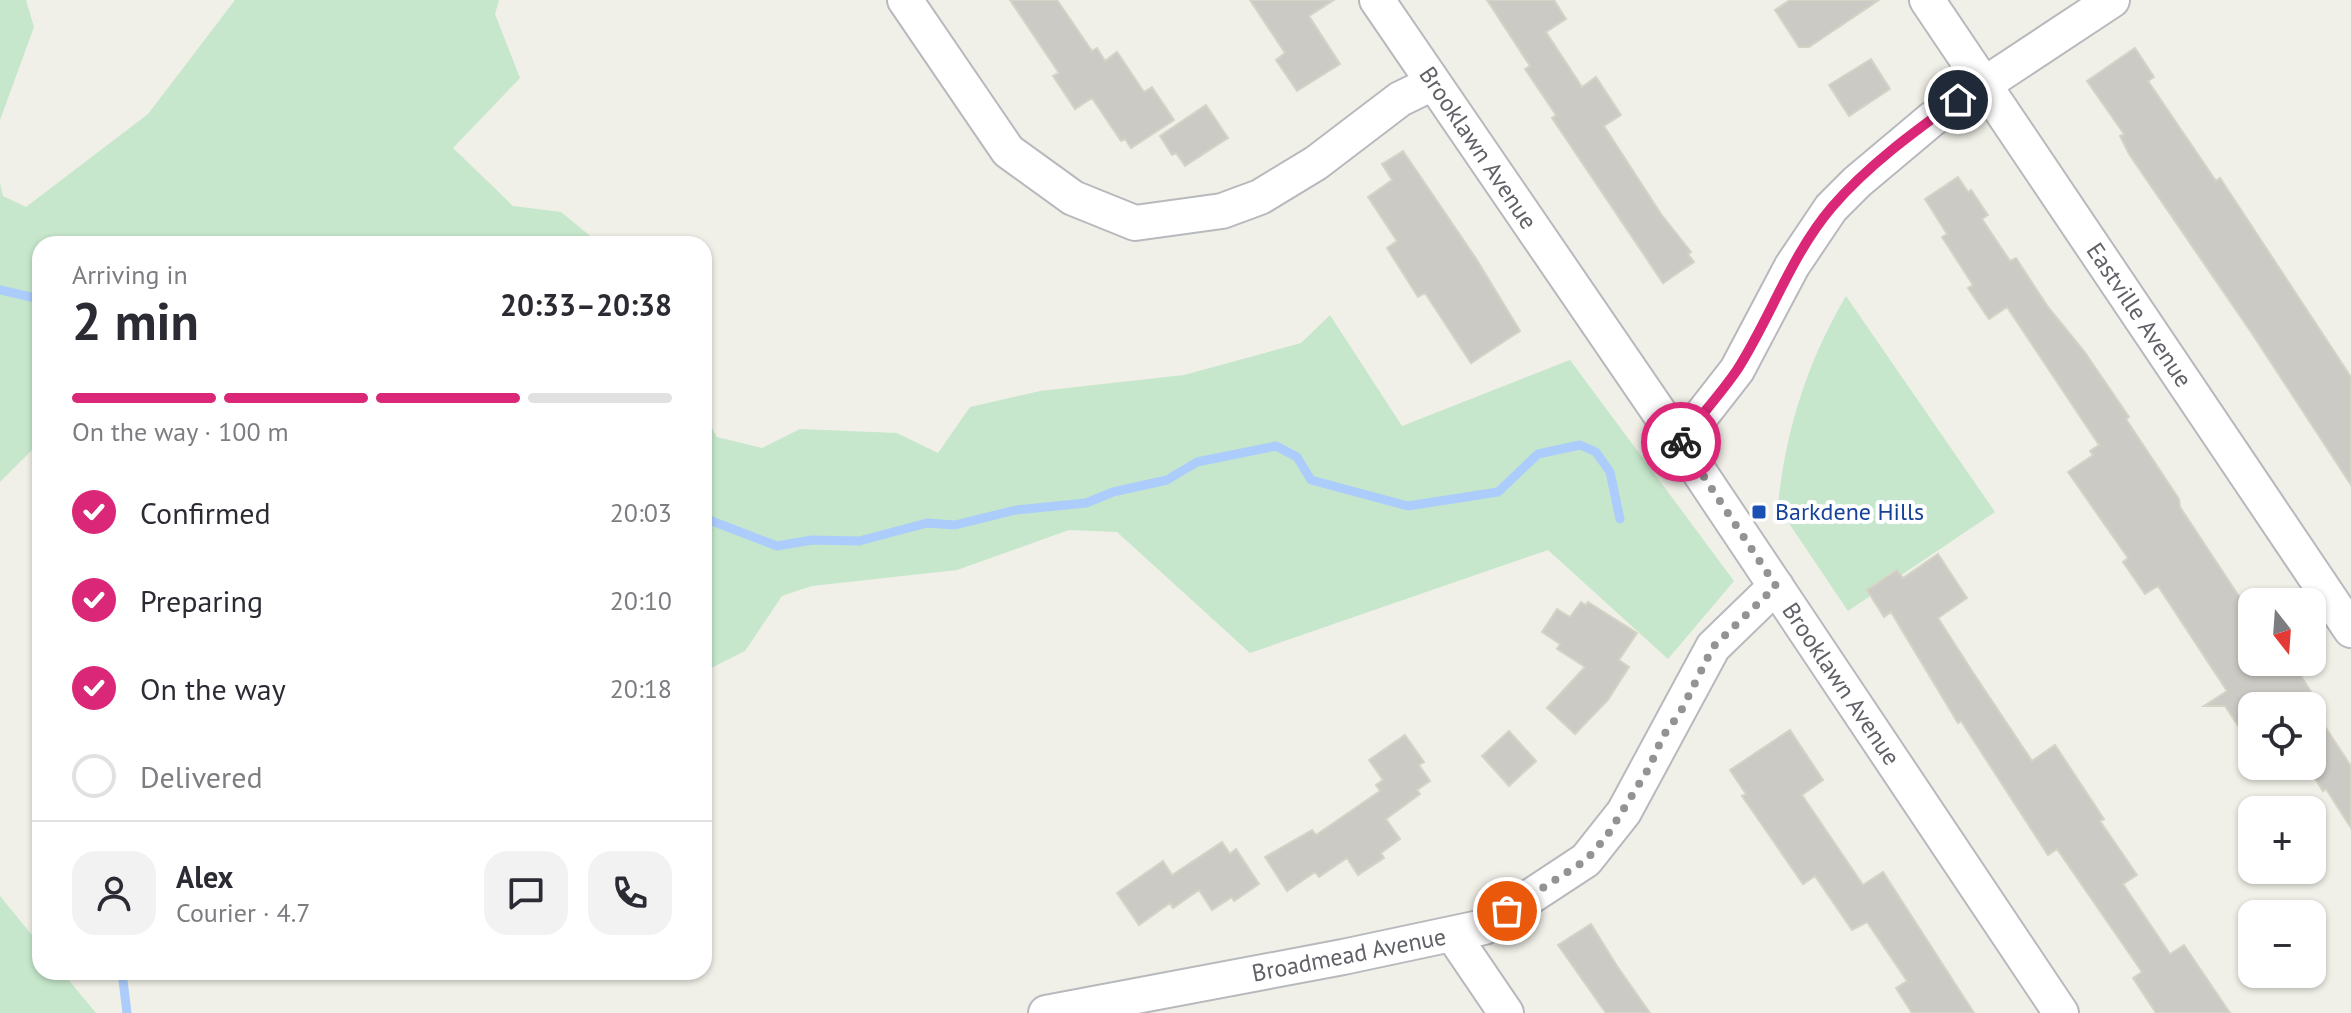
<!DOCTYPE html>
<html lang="en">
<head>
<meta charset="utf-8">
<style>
	:root { --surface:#fff; --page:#f2f2f3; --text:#2b2b33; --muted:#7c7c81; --line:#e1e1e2; --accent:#db2777 }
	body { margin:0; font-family:"PT Sans",sans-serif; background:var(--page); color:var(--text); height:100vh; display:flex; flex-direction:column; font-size:30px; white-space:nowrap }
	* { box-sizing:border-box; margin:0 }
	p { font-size:26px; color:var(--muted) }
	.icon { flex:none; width:44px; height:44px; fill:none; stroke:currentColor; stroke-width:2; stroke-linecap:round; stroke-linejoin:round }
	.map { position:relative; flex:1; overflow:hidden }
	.details { position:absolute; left:32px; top:236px; width:680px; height:744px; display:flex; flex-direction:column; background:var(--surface); border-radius:24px; box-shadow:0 2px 6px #0004 }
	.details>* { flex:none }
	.needle { width:52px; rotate:163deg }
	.controls { position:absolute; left:2238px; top:588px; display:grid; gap:16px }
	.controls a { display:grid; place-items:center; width:88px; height:88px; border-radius:16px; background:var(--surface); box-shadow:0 2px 6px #0004; font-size:40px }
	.pin { position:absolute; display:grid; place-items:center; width:68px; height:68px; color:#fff; margin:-34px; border:4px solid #fff; border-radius:50%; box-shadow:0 2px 8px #0007 }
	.courier { position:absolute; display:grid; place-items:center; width:80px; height:80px; margin:-40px; border:6px solid #db2777; border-radius:50%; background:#fff; color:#222; box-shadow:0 2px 10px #0007 }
	.summary em { font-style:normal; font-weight:700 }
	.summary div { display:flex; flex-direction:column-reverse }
	.summary { display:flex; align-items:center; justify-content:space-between; height:136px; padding:0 40px }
	h1 { font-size:52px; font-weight:700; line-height:60px }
	.bar { display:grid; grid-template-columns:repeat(4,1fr); gap:12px 8px; align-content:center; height:96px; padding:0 40px }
	.bar i { height:10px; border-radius:6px; background:var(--line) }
	.bar .selected { background:var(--accent) }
	.bar p { grid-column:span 4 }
	.line { display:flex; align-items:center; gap:20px; padding:0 40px; border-top:2px solid var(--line) }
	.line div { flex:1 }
	.round { display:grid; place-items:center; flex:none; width:84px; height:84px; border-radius:24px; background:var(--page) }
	ol { padding:0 40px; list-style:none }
	li { display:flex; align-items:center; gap:24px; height:88px }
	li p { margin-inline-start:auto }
	li .icon { padding:8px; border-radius:50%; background:var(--accent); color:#fff; stroke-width:4 }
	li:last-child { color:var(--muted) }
	li i { width:44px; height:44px; border:4px solid var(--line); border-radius:50% }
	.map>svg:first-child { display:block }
	.green { fill:#c6e7cb }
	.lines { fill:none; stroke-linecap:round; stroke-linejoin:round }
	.stream { stroke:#acccfc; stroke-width:9 }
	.building { fill:#cccac4; stroke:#d5d3c6; stroke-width:2 }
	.minor-casing { stroke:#b8b9bd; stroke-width:38 }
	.minor { stroke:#fff; stroke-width:34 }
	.done { stroke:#929394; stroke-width:8; stroke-dasharray:0 14.4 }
	.route { stroke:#db2777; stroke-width:10 }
	.transit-dot { fill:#1a4fb4; stroke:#fff; stroke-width:3 }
	.labels { text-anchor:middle; stroke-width:8; stroke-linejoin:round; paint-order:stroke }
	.street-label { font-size:24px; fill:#5f6167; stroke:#fff }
	.transit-label { font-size:24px; fill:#164399; stroke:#fff; text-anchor:start }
</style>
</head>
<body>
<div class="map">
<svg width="2351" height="1013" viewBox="0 0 2351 1013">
	<rect width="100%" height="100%" fill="#f0f0e8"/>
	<path class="green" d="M0,0H26L34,27L0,120Z
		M235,0H499L495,14L520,78L453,148L513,206L561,212L600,244H40V451L33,449L0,482V183L3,196L26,207L148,114Z
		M1846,296L1995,512L1848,611L1778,507C1785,432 1807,362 1846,296Z
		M1330,315L1402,426L1570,360L1734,581L1668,659L1548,550L1250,653L1117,532L1069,530L957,570L812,586L782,596L745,651L707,670L704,668V414L717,437L762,448L800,429L897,433L938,453L970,407L1040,391L1184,375L1301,343Z
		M0,896L40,945V972H62L96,1013H0Z"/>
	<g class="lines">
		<path class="stream" d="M0,290L40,299
			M704,518L777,546L812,540L859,541L927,523L955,525L1016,510L1086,503L1113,492L1167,480L1197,462L1276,446L1297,457L1311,480L1408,506L1498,492L1538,454L1580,445L1596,452L1610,472L1620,519
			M122,972L127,1013"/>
	</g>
	<path class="building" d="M1010,0H1057L1092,51L1097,48L1105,61L1117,52L1144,92L1152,87L1174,120L1131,148L1125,139L1121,141L1092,98L1075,109L1053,76L1059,73Z
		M1250,0H1334L1309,16L1340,64L1297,91L1276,60L1285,53Z
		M1487,0H1554L1566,19L1546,32L1582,87L1596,77L1621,115L1604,126L1661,214L1691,252L1688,254L1694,262L1663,283L1552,118L1556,115L1525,69L1530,66Z
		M1790,0H1879L1809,47H1799L1775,10Z
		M2135,48L2154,77L2148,81L2216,181L2220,178L2351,377V485L2253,335L2129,154L2120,136L2124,134L2087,81Z
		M1871,59L1890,89L1849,116L1829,85Z
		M1206,105L1228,138L1185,166L1176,153L1172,155L1160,136Z
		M1403,151L1477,260L1520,331L1471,363L1425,293L1418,297L1387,248L1397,241L1368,197L1392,180L1382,164Z
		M1958,177L1968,192L1971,190L1988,215L1982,219L2010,261L2016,258L2048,307L2084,351L2129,417L2126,419L2179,499L2180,507L2252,616V662H2292L2320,706H2252V747L2225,706H2204L2227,691L2158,586L2145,594L2123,562L2128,558L2068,472L2093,455L2090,451L2099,445L2007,307L1989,319L1968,288L1973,285L1942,237L1947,234L1925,199Z
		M1938,554L1967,598L1938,618L1974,674L2032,761L2055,745L2104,819L2100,821L2137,875L2123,884L2170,954L2184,945L2230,1013H2156L2133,978L2142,972L2095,904L2057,849L2048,855L1961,721L1958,723L1891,612L1884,617L1867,590L1897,570L1903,578Z
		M1581,602L1586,605L1588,602L1637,633L1619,660L1629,667L1608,700L1575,734L1547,708L1585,667L1557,649L1560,644L1542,632L1557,609L1570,617Z
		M2312,707L2351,766V828L2326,789L2323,791L2312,774Z
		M1790,730L1823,780L1802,795L1863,885L1883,872L1974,1013H1912L1896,988L1907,981L1867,922L1852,930L1815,876L1803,884L1742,796L1746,794L1730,770Z
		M1509,731L1536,761L1509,786L1482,756Z
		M1405,735L1424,762L1419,765L1430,781L1417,790L1420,794L1386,819L1400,839L1381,853L1384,858L1358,875L1347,858L1319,877L1315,872L1287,891L1265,857L1312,830L1316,835L1380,791L1376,785L1383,780L1369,760Z
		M1222,842L1230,854L1236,849L1259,884L1234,901L1232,897L1212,910L1199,890L1173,908L1170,903L1139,925L1117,893L1163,861L1172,875Z
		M1591,924L1617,966L1650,1013H1606L1558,945Z"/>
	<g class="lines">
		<g class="minor-casing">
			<path id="minor" d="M905,0L1008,151L1073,198L1135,223L1222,211L1260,197L1316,163L1400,99L1433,83
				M1377,0L1680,443L2061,1013
				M1927,0L2351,630
				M1680,443L1737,370L1792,266L1831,208L1857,182L1932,119L2112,0
				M1453,935L1506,1013
				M1046,1013L1343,957L1484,927L1586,860L1624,812L1713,647L1776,586"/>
		</g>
		<use href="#minor" class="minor"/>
	</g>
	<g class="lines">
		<path class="done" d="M1507,911L1586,860L1607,836L1649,768L1663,736L1680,713L1713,647L1776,586L1681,442"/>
		<path class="route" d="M1681,442C1699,417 1720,395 1737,370C1771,317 1791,255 1832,207C1867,166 1915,131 1958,100"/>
	</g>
	<rect class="transit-dot" x="1751" y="504" width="16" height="16" rx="4"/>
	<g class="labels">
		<g class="street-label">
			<text transform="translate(1478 148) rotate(56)" y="8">Brooklawn Avenue</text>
			<text transform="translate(2139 315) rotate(56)" y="8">Eastville Avenue</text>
			<text transform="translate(1841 684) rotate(56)" y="8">Brooklawn Avenue</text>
			<text transform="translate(1349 955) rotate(-11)" y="8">Broadmead Avenue</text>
		</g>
		<g class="transit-label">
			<text x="1775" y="520">Barkdene Hills</text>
		</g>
	</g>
</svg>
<div class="controls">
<a><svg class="needle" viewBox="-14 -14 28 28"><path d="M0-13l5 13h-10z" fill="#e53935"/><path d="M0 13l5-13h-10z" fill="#7c7c81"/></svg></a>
<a><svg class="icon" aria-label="locate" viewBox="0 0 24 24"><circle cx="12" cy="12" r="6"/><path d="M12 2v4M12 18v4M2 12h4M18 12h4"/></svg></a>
<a>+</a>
<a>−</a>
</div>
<div class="pin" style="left:1507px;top:911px;background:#ea580c"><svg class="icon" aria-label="bag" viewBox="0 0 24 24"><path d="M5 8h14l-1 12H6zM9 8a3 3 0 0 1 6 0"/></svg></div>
<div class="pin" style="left:1958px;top:100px;background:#1f2937"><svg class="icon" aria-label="home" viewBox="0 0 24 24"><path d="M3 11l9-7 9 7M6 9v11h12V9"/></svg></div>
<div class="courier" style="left:1681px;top:442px"><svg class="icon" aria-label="bike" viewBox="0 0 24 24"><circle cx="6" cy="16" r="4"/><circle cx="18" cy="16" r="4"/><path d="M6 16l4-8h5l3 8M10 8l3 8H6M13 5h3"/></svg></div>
<section class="details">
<div class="summary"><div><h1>2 min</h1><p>Arriving in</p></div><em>20:33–20:38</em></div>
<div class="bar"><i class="selected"></i><i class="selected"></i><i class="selected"></i><i></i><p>On the way · 100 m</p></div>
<ol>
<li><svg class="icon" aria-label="check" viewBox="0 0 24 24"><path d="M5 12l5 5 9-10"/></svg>Confirmed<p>20:03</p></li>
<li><svg class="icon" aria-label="check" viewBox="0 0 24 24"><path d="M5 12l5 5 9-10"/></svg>Preparing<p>20:10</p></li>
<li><svg class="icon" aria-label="check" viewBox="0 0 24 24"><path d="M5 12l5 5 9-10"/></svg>On the way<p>20:18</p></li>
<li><i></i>Delivered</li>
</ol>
<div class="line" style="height:144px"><a class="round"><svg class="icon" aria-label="person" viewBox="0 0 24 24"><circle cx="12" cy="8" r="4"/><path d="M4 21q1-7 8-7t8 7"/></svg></a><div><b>Alex</b><p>Courier · 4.7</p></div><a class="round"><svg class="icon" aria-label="chat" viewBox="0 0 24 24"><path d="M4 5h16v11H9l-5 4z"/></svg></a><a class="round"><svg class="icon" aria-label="phone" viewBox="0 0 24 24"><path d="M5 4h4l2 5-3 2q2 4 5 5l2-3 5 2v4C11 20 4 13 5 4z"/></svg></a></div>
</section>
</div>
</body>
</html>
